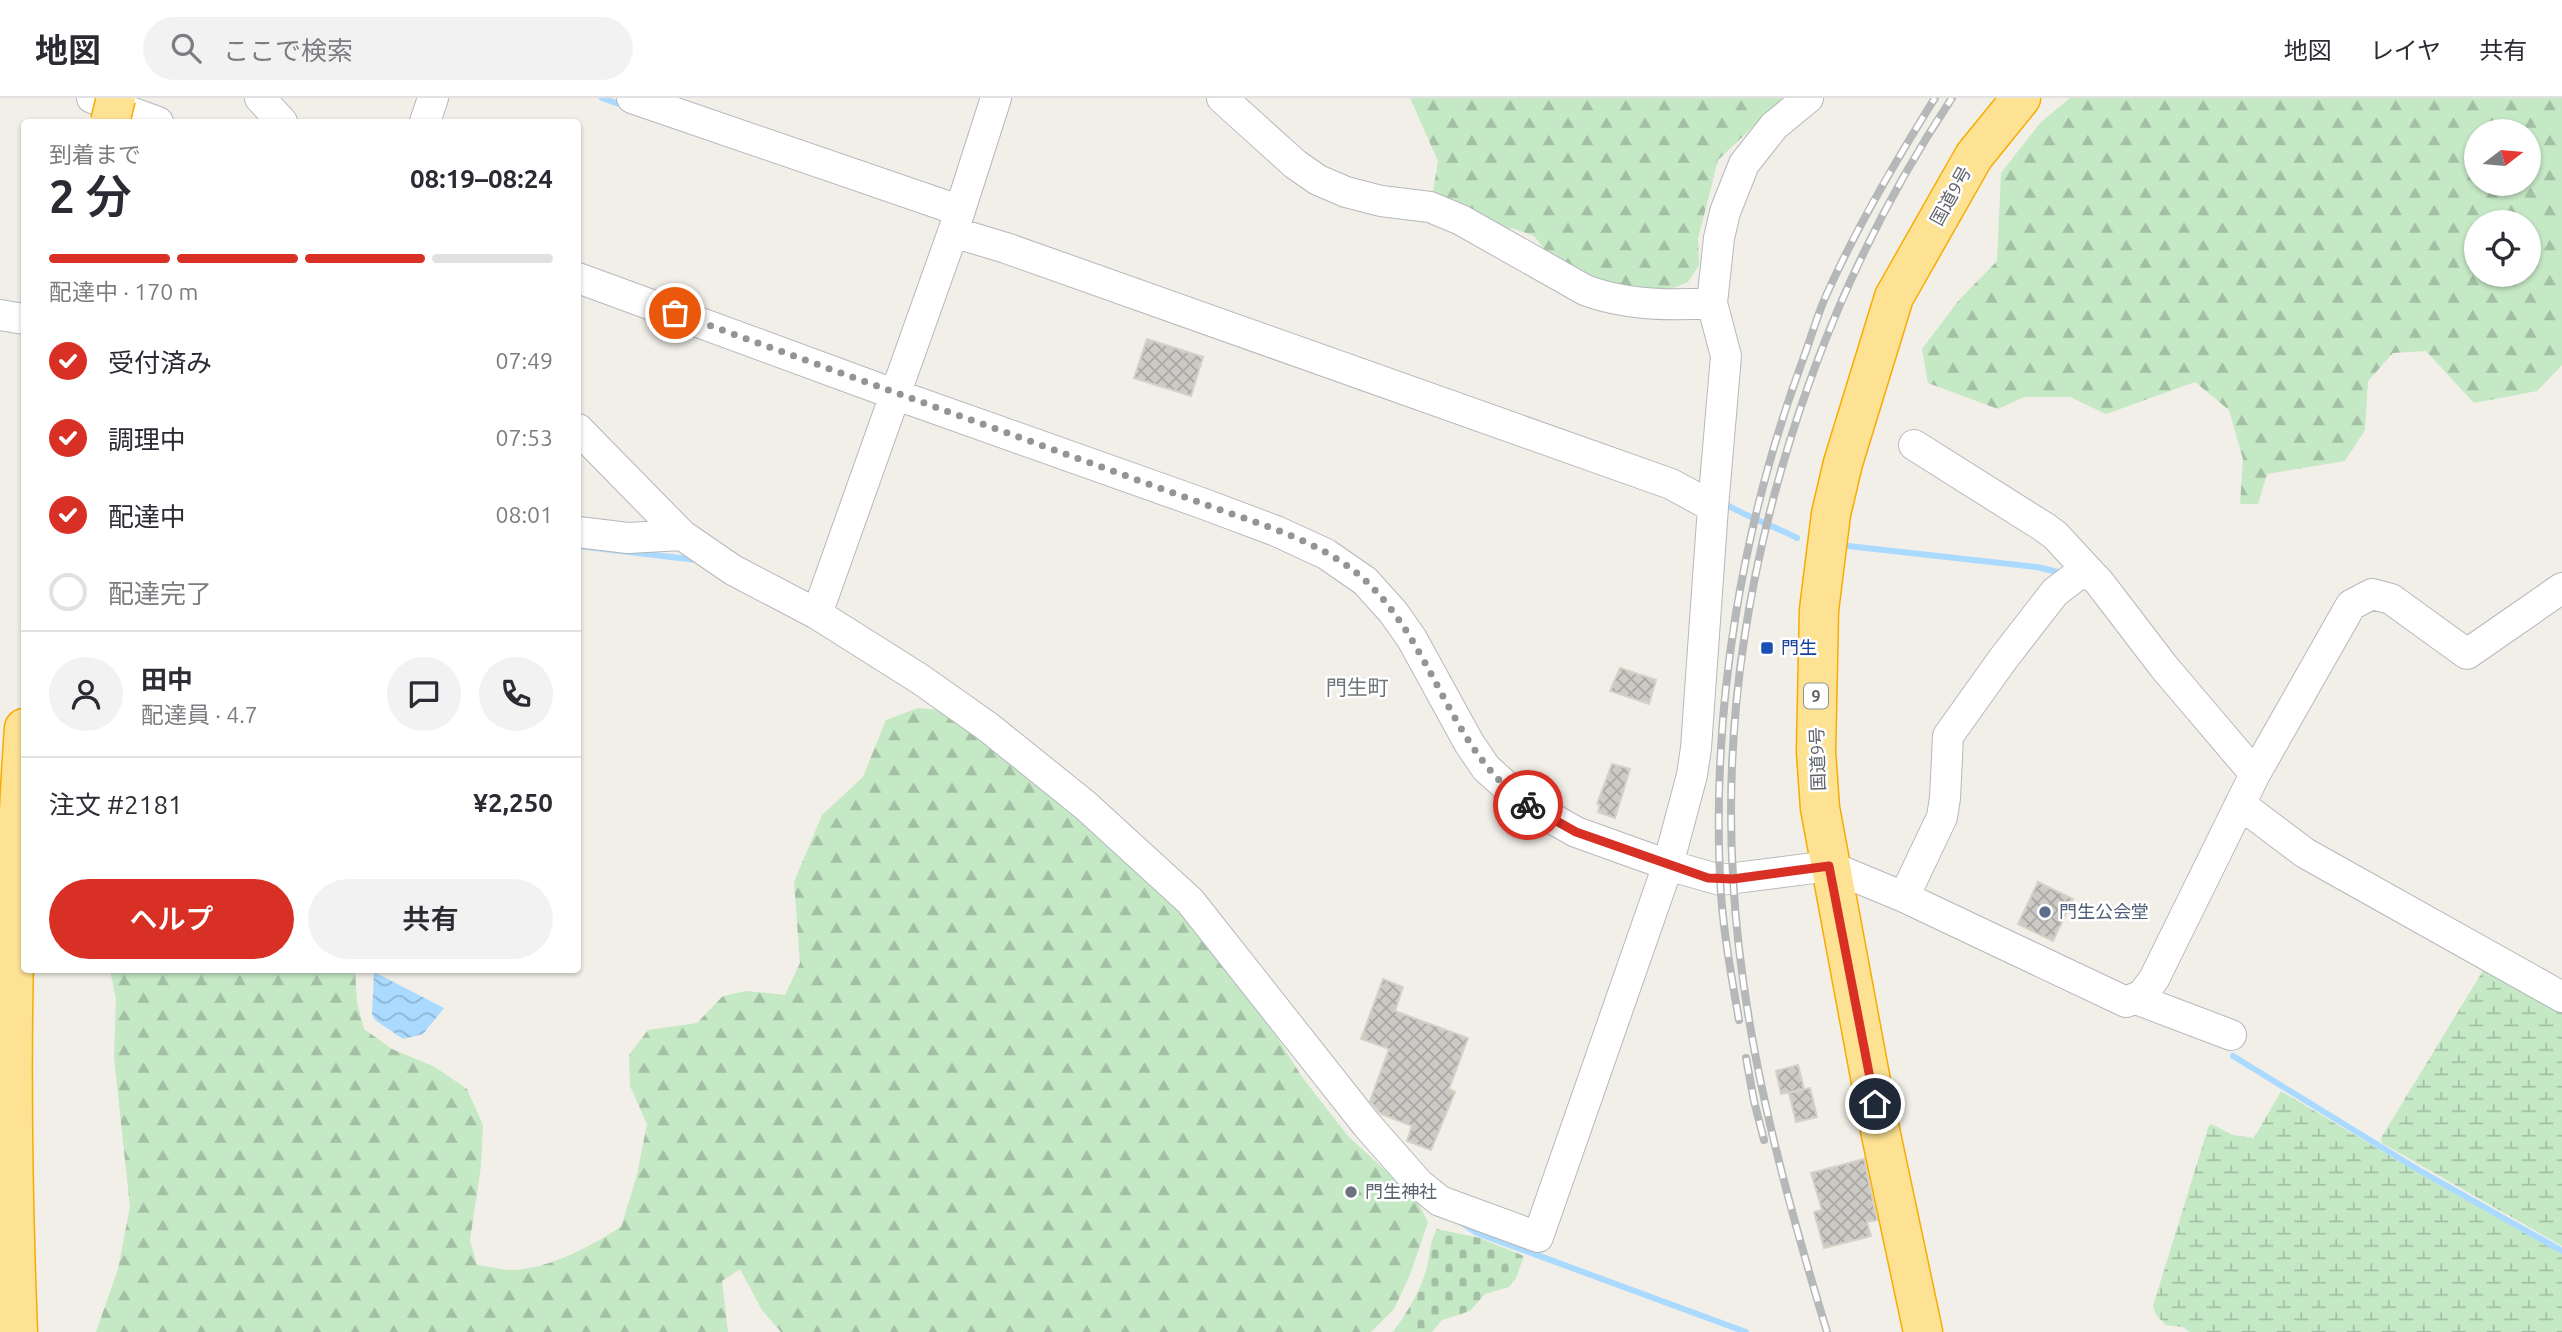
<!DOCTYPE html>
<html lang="ja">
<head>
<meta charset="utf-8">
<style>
	:root { --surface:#fff; --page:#f2f2f3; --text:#2b2b33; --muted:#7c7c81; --line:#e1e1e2; --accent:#d93025 }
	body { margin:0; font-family:Ubuntu,"Noto Sans JP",sans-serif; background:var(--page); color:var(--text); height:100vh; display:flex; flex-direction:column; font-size:26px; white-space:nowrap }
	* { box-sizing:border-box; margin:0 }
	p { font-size:23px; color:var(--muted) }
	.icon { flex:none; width:38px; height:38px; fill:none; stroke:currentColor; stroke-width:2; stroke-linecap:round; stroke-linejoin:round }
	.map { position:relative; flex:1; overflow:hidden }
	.drawer { position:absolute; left:21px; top:21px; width:560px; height:854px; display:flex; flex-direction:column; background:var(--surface); border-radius:7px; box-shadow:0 2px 5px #0004 }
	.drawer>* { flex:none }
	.needle { width:46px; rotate:74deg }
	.fabs { position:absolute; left:2464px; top:21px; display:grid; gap:14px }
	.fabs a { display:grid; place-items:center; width:77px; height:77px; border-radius:50%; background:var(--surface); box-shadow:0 2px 5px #0004; font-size:35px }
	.pin { position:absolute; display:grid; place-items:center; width:60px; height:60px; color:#fff; margin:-30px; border:4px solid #fff; border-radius:50%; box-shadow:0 2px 7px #0007 }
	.courier { position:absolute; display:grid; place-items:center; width:70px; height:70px; margin:-35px; border:5px solid #d93025; border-radius:50%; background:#fff; color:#222; box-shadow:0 2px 9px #0007 }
	.overview em { font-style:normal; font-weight:600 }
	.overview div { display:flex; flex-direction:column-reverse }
	.overview { display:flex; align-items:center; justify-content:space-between; height:119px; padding:0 28px }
	h1 { font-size:46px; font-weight:600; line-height:52px }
	.bar { display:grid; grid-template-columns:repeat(4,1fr); gap:10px 7px; align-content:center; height:84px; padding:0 28px }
	.bar i { height:9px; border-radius:5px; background:var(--line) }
	.bar .on { background:var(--accent) }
	.bar p { grid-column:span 4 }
	.line { display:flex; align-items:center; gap:18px; padding:0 28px; border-top:2px solid var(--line) }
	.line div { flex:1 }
	.round { display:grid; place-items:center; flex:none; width:74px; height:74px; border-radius:37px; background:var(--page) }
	ol { padding:0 28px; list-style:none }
	li { display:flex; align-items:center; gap:21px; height:77px }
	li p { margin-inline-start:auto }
	li .icon { padding:7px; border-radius:50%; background:var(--accent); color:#fff; stroke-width:4 }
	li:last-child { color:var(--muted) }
	li i { width:38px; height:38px; border:4px solid var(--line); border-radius:50% }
	.cta { display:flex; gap:14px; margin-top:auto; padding:14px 28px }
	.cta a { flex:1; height:80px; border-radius:42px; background:var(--accent); color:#fff; font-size:28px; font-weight:600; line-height:80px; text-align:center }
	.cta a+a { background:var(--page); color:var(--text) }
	header { display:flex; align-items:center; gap:42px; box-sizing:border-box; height:98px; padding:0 35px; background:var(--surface); border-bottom:2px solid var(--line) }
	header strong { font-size:33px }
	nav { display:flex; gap:38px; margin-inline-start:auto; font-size:24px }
	.search { width:490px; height:63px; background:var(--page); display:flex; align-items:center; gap:18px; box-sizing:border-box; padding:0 24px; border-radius:38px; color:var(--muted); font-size:26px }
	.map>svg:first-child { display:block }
	.forest { fill:url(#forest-firs); fill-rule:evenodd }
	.wetland { fill:url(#wetland-marsh) }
	.cemetery { fill:url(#cemetery-stones) }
	.water { fill:url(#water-waves) }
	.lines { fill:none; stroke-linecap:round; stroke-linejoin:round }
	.stream { stroke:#aadaff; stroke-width:6 }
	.building { fill:url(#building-cross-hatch); stroke:#d6d1c6; stroke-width:2 }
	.minor-casing { stroke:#b5b8bc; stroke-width:32 }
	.highway-casing { stroke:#f9ab00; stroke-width:41 }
	.minor { stroke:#fff; stroke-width:30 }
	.highway { stroke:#fde293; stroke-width:38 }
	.rail-casing { stroke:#b6b7b8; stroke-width:8 }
	.rail { stroke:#fff; stroke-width:5; stroke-dasharray:16; stroke-linecap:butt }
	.highway-bridge-casing { stroke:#f9ab00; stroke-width:41; stroke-linecap:butt }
	.highway-bridge { stroke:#fde293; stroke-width:38 }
	.done { stroke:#929495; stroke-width:7; stroke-dasharray:0 12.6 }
	.route { stroke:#d93025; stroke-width:9 }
	.transit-dot { fill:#1a4fb4; stroke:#fff; stroke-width:2.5 }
	.service-dot { fill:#5c6f8a; stroke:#fff; stroke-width:2.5 }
	.worship-dot { fill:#6b7280; stroke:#fff; stroke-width:2.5 }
	.labels { text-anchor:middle; stroke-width:5; stroke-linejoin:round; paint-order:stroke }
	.shield { fill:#fff; stroke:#8f9295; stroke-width:2 }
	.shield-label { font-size:16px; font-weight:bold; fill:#5f6368 }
	.street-label { font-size:18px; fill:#5f6368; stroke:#fff }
	.transit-label { font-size:18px; fill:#164399; stroke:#fff; text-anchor:start }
	.service-label { font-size:18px; fill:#4e5e75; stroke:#fff; text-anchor:start }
	.worship-label { font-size:18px; fill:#5b616d; stroke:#fff; text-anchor:start }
	.quarter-label { font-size:21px; fill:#70757a; stroke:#fff }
</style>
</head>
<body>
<header>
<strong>地図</strong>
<div class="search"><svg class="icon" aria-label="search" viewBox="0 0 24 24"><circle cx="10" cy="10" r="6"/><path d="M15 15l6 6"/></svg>ここで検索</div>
<nav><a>地図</a><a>レイヤ</a><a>共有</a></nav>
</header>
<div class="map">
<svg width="2562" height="1234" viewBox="0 0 2562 1234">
	<defs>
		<pattern id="forest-firs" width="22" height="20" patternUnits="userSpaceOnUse" patternTransform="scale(1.75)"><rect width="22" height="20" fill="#c5e8c5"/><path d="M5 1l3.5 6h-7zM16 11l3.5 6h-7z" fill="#a3c0a4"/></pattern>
		<pattern id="wetland-marsh" width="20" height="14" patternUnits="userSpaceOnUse" patternTransform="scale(1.75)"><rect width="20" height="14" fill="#c5e8c5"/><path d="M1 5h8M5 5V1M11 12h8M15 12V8" fill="none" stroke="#a3c0a4"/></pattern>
		<pattern id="cemetery-stones" width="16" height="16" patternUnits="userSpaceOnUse" patternTransform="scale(1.75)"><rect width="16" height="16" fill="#c5e8c5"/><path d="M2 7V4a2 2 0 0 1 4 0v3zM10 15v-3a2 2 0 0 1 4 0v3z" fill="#a3c0a4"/></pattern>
		<pattern id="water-waves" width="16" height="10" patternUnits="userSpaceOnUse" patternTransform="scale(1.75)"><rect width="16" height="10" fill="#aadaff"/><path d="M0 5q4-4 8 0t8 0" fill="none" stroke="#8eb4d2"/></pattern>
		<pattern id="building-cross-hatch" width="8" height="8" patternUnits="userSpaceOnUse" patternTransform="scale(1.75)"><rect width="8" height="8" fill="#cccac5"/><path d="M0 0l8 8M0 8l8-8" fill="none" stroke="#a9a8a4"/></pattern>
	</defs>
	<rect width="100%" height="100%" fill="#f1efe8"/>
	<path class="forest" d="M1410,0H1783L1718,62L1698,141L1699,167L1688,184L1676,189L1649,194L1578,175L1551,159L1534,138L1512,130L1495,134L1450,113L1433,94L1438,63Z
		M2070,0H2562V267L2537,293L2474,305L2426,253L2393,255L2368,283L2365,332L2345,363L2267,376L2258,406H2240L2243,361L2229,312L2195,284L2106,316L2070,299H2024L1998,311L1928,285L1922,251L1959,202L1997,163L2001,75L2040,25ZM2529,33V86H2476V33ZM2529,124V177H2476V124Z
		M918,610L941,612L983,634L1151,785L1194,828L1264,918L1302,979L1348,1038L1416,1101L1428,1124L1410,1177L1394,1211L1371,1234H781L762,1212L740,1171L722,1183L728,1234H96L118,1171L130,1109L114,959L116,901L110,872H355L357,904L364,931L392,951L435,969L467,991L483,1027L481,1068L470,1142L477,1167C489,1168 503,1173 515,1172C553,1169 589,1149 621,1129L637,1077L647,1026L630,988L629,957L648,932L697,925L723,898L747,893L785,897L800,865L794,784L822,717L863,679L886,622Z"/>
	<path class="wetland" d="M2484,871L2562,904V1148L2382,1045L2381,1040Z
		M2281,993L2415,1073L2562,1156V1234H2190L2183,1229L2166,1227L2156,1217L2153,1208L2208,1030L2211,1026L2233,1037L2254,1040Z"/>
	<path class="cemetery" d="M1437,1131L1480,1140L1524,1158L1516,1180L1509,1189L1485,1196L1470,1213L1442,1222L1432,1234H1393C1407,1215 1421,1192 1427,1169C1430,1155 1430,1143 1437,1131Z"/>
	<path class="water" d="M374,874L444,910L423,936L403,941L375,922L372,916Z"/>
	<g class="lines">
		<path class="stream" d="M602,0L627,9
			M1722,404C1746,419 1772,427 1797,440
			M578,448L697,462
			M1848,448L2037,469L2062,475
			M2233,958L2417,1071L2562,1153
			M1462,1125L1477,1135L1746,1234"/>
	</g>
	<path class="building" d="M1147,241L1203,259L1191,298L1134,280Z
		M1620,570L1656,582L1649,606L1610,593Z
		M1612,666L1630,671L1615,720L1598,714L1600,707L1597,706Z
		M2038,784L2073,801L2053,843L2018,826Z
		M1383,881L1403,889L1395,913L1468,940L1449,991L1455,994L1431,1052L1407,1043L1412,1028L1381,1016L1370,1003L1389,951L1361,941Z
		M1798,967L1804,991L1781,996L1776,973Z
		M1810,990L1817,1019L1796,1024L1789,995Z
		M1864,1061L1877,1122L1867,1124L1871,1138L1824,1150L1814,1114L1822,1112L1811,1075Z"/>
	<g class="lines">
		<g class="minor-casing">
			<path id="minor" d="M92,0L158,24
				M260,0L282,24
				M632,0L958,112
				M1222,0L1295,66L1318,82L1346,94L1381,103L1430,109L1461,122L1585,192C1624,207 1671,208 1712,205
				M425,24L433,0
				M953,134L1006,150L1671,386L1713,409
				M578,180L894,296L1204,406L1276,433L1326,456L1365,483L1393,514L1412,541L1469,645L1486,670L1525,705L1576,734L1668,767L1720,782L1829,768L1904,799L2126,904L2142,897L2154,881L2255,676L2351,507L2372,496L2391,501L2467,556L2562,490
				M0,217L24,221
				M578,331L682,437L733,472L817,516L920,581L988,629L1085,707L1190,803L1367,1027L1419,1086L1440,1103L1538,1139L1668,767L1692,677L1696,650L1713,409L1726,258L1712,205L1719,140L1725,114L1744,66L1774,28L1808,0
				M1914,347L2044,429L2055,437L2093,478
				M578,434L628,440L682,437
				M817,516L953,134L996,0
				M2240,706L2305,755L2562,899
				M1904,799L1942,719L1945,700L1948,638L2003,561L2055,494L2080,475L2093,478L2099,484L2164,569L2255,676
				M2136,901L2231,937"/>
		</g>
		<g class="highway-casing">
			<path id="highway" d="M18,1234C10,1032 10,831 24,630
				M1923,1234L1880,1032L1820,710L1816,654L1819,512L1831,416L1843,365L1894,199L1974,58L2021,0"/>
		</g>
		<use href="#minor" class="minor"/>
		<use href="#highway" class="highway"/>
		<g class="rail-casing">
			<path id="rail" d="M1739,922C1731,876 1722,827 1720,780C1712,606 1742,428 1802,264C1810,243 1816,221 1825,200C1856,130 1895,64 1935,0
				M1746,960L1754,1003L1764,1042
				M1827,1234C1782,1086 1741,934 1733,779C1717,512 1804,222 1952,0"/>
		</g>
		<use href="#rail" class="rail"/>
		<g class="highway-bridge-casing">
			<path id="highway-bridge" d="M110,24L116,0"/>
		</g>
		<use href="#highway-bridge" class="highway-bridge"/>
	</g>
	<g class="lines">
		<path class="done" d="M675,215L1204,406C1258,426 1324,443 1367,484C1435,549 1450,653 1528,707"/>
		<path class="route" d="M1528,707L1576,734L1708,780L1733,781L1829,768L1875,1006"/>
	</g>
	<rect class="transit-dot" x="1760" y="543" width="14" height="14" rx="3.5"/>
	<circle class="service-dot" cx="2045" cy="814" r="7"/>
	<circle class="worship-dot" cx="1351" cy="1094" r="7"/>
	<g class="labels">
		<rect class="shield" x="1804" y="585.5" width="24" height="25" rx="5"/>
		<g class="shield-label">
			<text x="1816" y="604">9</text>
		</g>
		<g class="street-label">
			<text transform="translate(1951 98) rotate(-61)" y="6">国道9号</text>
			<text transform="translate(1818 661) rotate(-92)" y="6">国道9号</text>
		</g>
		<g class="transit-label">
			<text x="1781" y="556">門生</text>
		</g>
		<g class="service-label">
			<text x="2059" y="820">門生公会堂</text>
		</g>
		<g class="worship-label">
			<text x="1365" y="1100">門生神社</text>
		</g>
		<g class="quarter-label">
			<text x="1357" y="597">門生町</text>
		</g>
	</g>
</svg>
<div class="fabs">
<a><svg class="needle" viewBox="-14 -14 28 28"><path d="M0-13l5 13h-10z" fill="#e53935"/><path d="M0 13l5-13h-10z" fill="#7c7c81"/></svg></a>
<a><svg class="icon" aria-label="locate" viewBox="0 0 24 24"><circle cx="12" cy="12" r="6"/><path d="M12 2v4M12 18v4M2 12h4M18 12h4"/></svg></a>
</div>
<div class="pin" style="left:675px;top:215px;background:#ea580c"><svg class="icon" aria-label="bag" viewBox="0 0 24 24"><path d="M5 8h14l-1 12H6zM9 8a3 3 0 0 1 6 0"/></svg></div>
<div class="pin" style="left:1875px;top:1006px;background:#1f2937"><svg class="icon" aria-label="home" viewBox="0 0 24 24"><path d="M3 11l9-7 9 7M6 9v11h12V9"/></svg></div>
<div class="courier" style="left:1528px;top:707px"><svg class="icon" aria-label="bike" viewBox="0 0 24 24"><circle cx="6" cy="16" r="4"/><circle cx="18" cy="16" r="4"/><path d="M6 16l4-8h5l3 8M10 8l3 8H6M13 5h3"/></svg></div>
<section class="drawer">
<div class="overview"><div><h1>2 分</h1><p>到着まで</p></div><em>08:19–08:24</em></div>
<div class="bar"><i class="on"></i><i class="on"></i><i class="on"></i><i></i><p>配達中 · 170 m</p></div>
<ol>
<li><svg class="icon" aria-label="check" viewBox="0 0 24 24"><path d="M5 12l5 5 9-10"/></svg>受付済み<p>07:49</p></li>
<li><svg class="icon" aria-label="check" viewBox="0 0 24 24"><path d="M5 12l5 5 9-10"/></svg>調理中<p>07:53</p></li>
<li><svg class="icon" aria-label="check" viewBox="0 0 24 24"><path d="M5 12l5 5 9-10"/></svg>配達中<p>08:01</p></li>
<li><i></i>配達完了</li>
</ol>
<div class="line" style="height:126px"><a class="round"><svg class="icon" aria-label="person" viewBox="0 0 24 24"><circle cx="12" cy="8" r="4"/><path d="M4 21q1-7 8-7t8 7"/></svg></a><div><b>田中</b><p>配達員 · 4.7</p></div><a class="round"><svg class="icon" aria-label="chat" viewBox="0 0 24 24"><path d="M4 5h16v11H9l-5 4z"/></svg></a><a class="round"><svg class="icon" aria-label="phone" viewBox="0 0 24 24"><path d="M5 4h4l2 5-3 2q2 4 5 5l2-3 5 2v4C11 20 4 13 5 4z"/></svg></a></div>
<div class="line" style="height:91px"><div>注文 #2181</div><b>¥2,250</b></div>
<div class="cta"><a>ヘルプ</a><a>共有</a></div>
</section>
</div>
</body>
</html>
